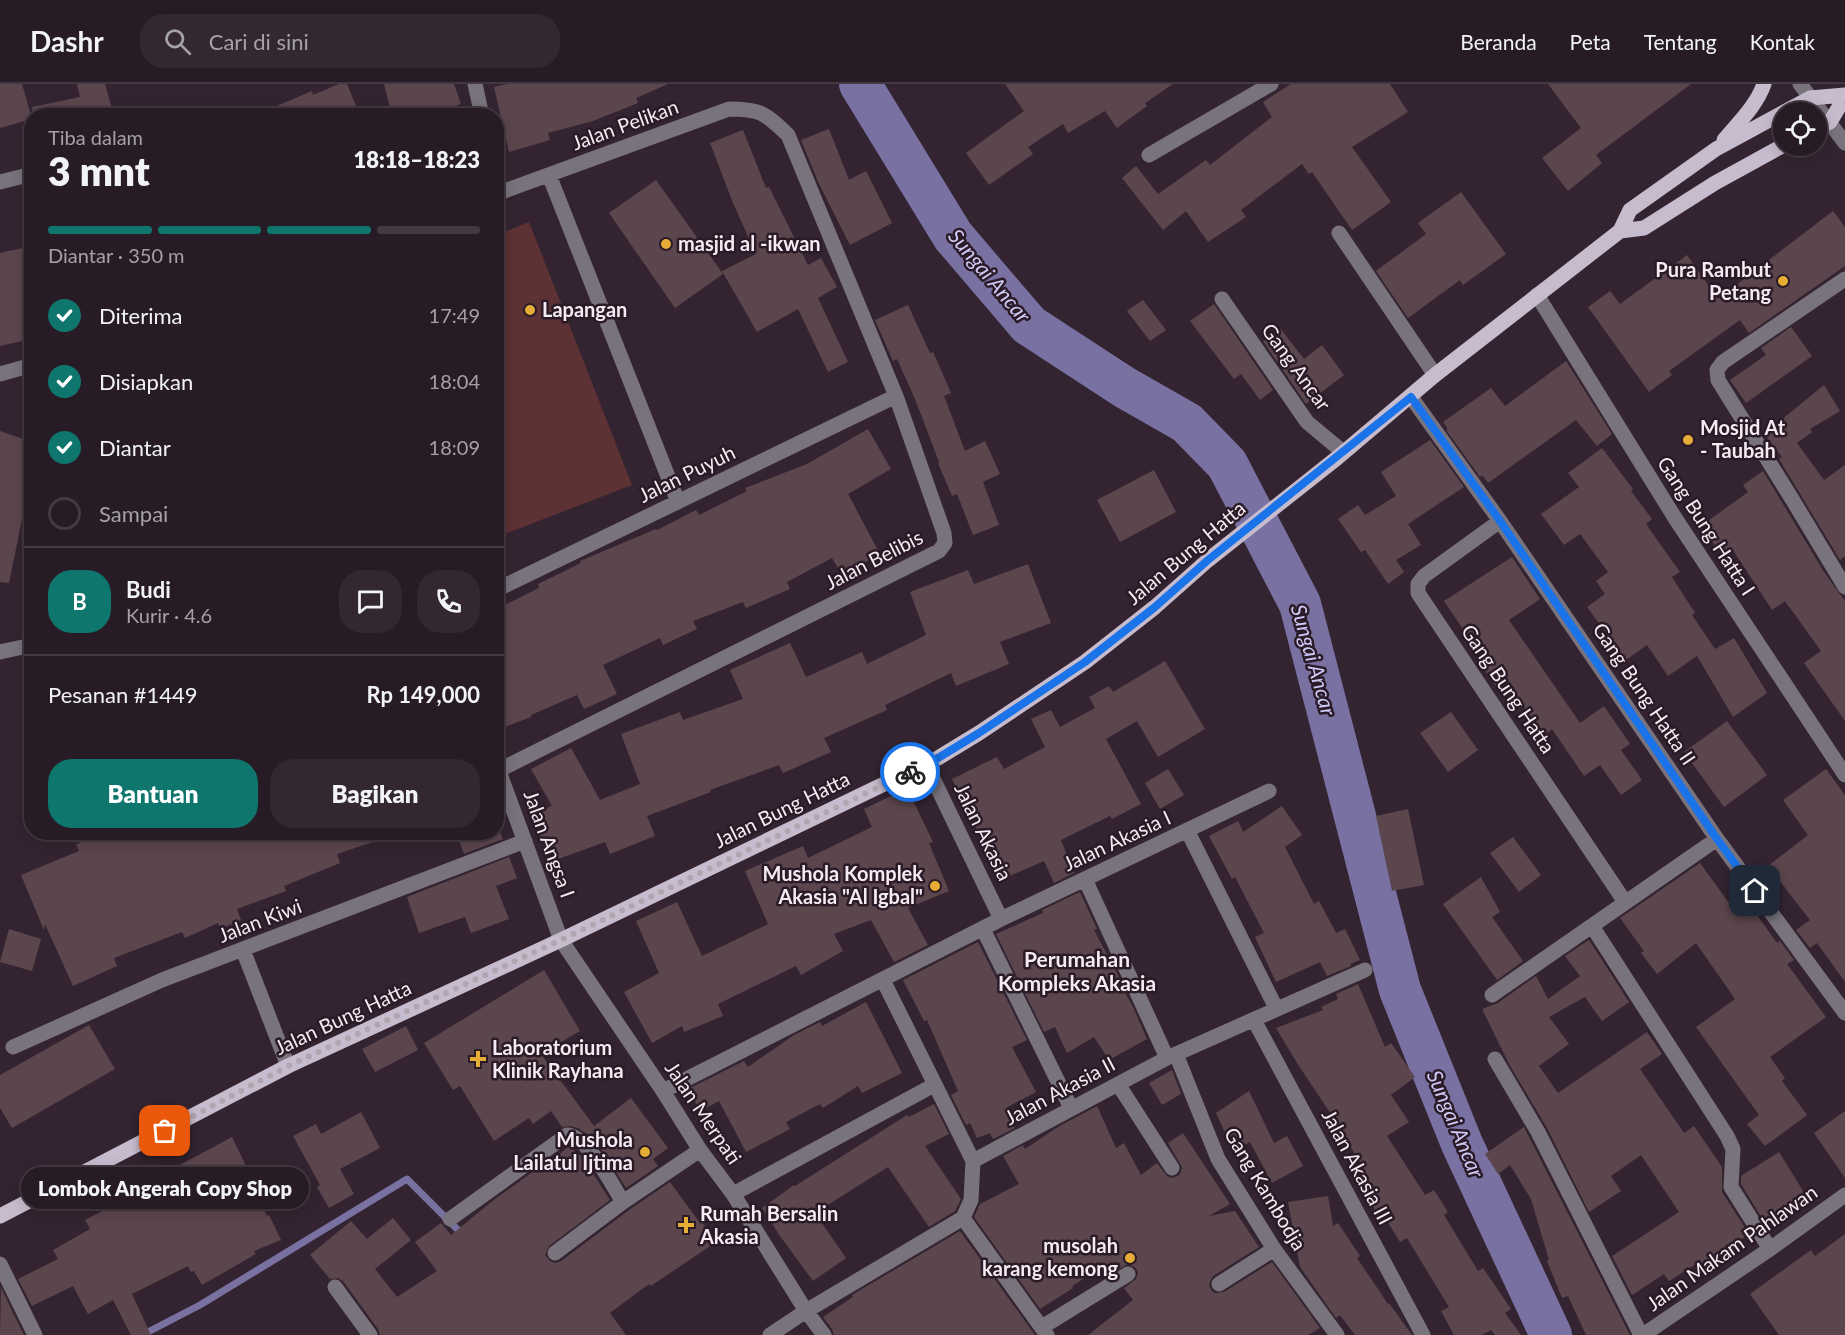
<!DOCTYPE html>
<html lang="id">
<head>
<meta charset="utf-8">
<style>
	:root { --surface:#271b25; --page:#332832; --text:#f1f3f6; --muted:#a4a1a7; --line:#433942; --accent:#0f766e }
	body { margin:0; font-family:Lato,sans-serif; background:var(--page); color:var(--text); height:100vh; display:flex; flex-direction:column; font-size:22px; white-space:nowrap }
	* { box-sizing:border-box; margin:0 }
	p { font-size:20px; color:var(--muted) }
	.icon { flex:none; width:33px; height:33px; fill:none; stroke:currentColor; stroke-width:2; stroke-linecap:round; stroke-linejoin:round }
	.map { position:relative; flex:1; overflow:hidden }
	.details { position:absolute; left:24px; top:24px; width:480px; height:732px; display:flex; flex-direction:column; background:var(--surface); border-radius:24px; box-shadow:0 3px 15px #0003,0 0 0 2px var(--line) }
	.details>* { flex:none }
	.buttons { position:absolute; left:1773px; top:18px; display:grid; gap:12px }
	.buttons a { display:grid; place-items:center; width:54px; height:54px; border-radius:50%; background:var(--surface); box-shadow:0 3px 15px #0003,0 0 0 2px var(--line); font-size:30px }
	.pin { position:absolute; display:grid; place-items:center; width:51px; height:51px; color:#fff; margin:-26px; border-radius:12px; box-shadow:0 3px 9px #0006 }
	.courier { position:absolute; display:grid; place-items:center; width:60px; height:60px; margin:-30px; border:4px solid #1a73e8; border-radius:50%; background:#fff; color:#222; box-shadow:0 2px 8px #0007 }
	.bubble { position:absolute; height:42px; border-radius:21px; background:var(--surface); box-shadow:0 3px 15px #0003,0 0 0 2px var(--line); font-size:20px; font-weight:800; line-height:42px; text-align:center }
	.headline em { font-style:normal; font-weight:800 }
	.headline div { display:flex; flex-direction:column-reverse }
	.headline { display:flex; align-items:center; justify-content:space-between; height:102px; padding:0 24px }
	h1 { font-size:39px; font-weight:800; line-height:45px }
	.bar { display:grid; grid-template-columns:repeat(4,1fr); gap:9px 6px; align-content:center; height:72px; padding:0 24px }
	.bar i { height:8px; border-radius:4px; background:var(--line) }
	.bar .current { background:var(--accent) }
	.bar p { grid-column:span 4 }
	.line { display:flex; align-items:center; gap:15px; padding:0 24px; border-top:2px solid var(--line) }
	.line div { flex:1 }
	.round { display:grid; place-items:center; flex:none; width:63px; height:63px; border-radius:24px; background:var(--page) }
	ol { padding:0 24px; list-style:none }
	li { display:flex; align-items:center; gap:18px; height:66px }
	li p { margin-inline-start:auto }
	li .icon { padding:6px; border-radius:50%; background:var(--accent); color:#fff; stroke-width:4 }
	li:last-child { color:var(--muted) }
	li i { width:33px; height:33px; border:3px solid var(--line); border-radius:50% }
	.cta { display:flex; gap:12px; margin-top:auto; padding:12px 24px }
	.cta a { flex:1; height:69px; border-radius:24px; background:var(--accent); color:#fff; font-size:24px; font-weight:800; line-height:69px; text-align:center }
	.cta a+a { background:var(--page); color:var(--text) }
	header { display:flex; align-items:center; gap:36px; box-sizing:border-box; height:84px; padding:0 30px; background:var(--surface); border-bottom:2px solid var(--line) }
	header strong { font-size:28px }
	nav { display:flex; gap:33px; margin-inline-start:auto; font-size:21px }
	.search { width:420px; height:54px; background:var(--page); display:flex; align-items:center; gap:15px; box-sizing:border-box; padding:0 21px; border-radius:24px; color:var(--muted); font-size:22px }
	.map>svg:first-child { display:block }
	.green { fill:#5d3234 }
	.lines { fill:none; stroke-linecap:round; stroke-linejoin:round }
	.stream { stroke:#7871a2; stroke-width:7 }
	.river { stroke:#7871a2; stroke-width:42 }
	.building { fill:#5c464e }
	.minor { stroke:#78737c; stroke-width:15 }
	.major { stroke:#c7bcce; stroke-width:15 }
	.done { stroke:#b2a5b0; stroke-width:6; stroke-dasharray:0 10.8 }
	.route { stroke:#1a73e8; stroke-width:8 }
	.poi-dot { fill:#e6ad36; stroke:#2a1b27; stroke-width:2 }
	.labels { text-anchor:middle; stroke-width:5; stroke-linejoin:round; paint-order:stroke }
	.street-label { font-size:20px; fill:#f6ebf4; stroke:#2a1b27 }
	.poi-label { font-size:20px; font-weight:bold; fill:#f6ebf4; stroke:#2a1b27; text-anchor:start }
	.water-label { font-size:21px; font-style:italic; fill:#cec9f7; stroke:#2a1b27 }
	.neighbourhood-label { font-size:21px; font-weight:bold; fill:#f6ebf4; stroke:#2a1b27 }
</style>
</head>
<body>
<header>
<strong>Dashr</strong>
<div class="search"><svg class="icon" aria-label="search" viewBox="0 0 24 24"><circle cx="10" cy="10" r="6"/><path d="M15 15l6 6"/></svg>Cari di sini</div>
<nav><a>Beranda</a><a>Peta</a><a>Tentang</a><a>Kontak</a></nav>
</header>
<div class="map">
<svg width="1845" height="1251" viewBox="0 0 1845 1251">
	<rect width="100%" height="100%" fill="#342431"/>
	<path class="green" d="M529,138L632,401L497,453V151Z"/>
	<g class="lines">
		<path class="stream" d="M142,1251L200,1221L407,1095L463,1151"/>
		<path class="river" d="M860,0L953,152L1029,241L1124,303L1187,339L1227,380L1300,520L1400,906L1462,1060L1551,1251"/>
	</g>
	<path class="building" d="M0,0H22L32,35L0,44Z
		M77,0H105L114,32H33L32,23L80,13Z
		M339,0H347L360,32H253L312,7L313,11Z
		M384,0H454L461,20L429,32H392Z
		M507,0H668L636,14L638,19L593,37L548,49L550,56L509,68L494,3Z
		M1005,0H1173L1145,19L1147,22L1117,44L1105,27L1068,49L1063,40L1028,63L1033,70L989,101L966,69L1024,27Z
		M1291,0H1390L1408,28L1352,63L1391,118L1352,146L1312,88L1309,90L1302,80L1241,126L1246,133L1208,158L1186,127L1163,146L1122,94L1136,82L1158,110L1206,76L1210,81L1272,33L1263,18Z
		M1548,0H1691L1596,71L1602,79L1568,107L1542,74L1581,44Z
		M829,45L849,96L866,87L892,139L850,161L819,100L801,56Z
		M743,46L766,104L769,103L808,181L821,174L837,203L818,214L848,278L828,288L798,225L757,248L722,187L756,170L733,119L710,59Z
		M656,96L723,190L675,224L609,129Z
		M1461,108L1506,170L1463,201L1460,196L1408,234L1376,187L1426,150L1418,139Z
		M1833,127L1845,143V182L1749,249L1740,236L1669,287L1672,291L1649,308L1588,223L1610,207L1620,220L1687,171L1718,215Z
		M32,162V255L0,262V169Z
		M1143,216L1166,246L1150,257L1127,227Z
		M1214,220L1273,306L1260,316L1241,290L1234,295L1190,237Z
		M908,221L930,269L933,268L951,309L944,312L965,367L985,357L1000,390L983,398L999,441L973,451L957,410L952,412L938,379L939,378L915,315L897,275L893,277L875,236Z
		M1791,243L1812,272L1746,319L1730,296L1766,271L1761,264Z
		M1280,244L1304,275L1322,261L1344,291L1306,320L1263,257Z
		M1566,277L1612,350L1597,362L1576,336L1488,399L1482,391L1480,393L1446,346L1448,345L1443,338L1491,304L1505,322Z
		M1824,301L1840,327L1810,345L1812,348L1797,359L1824,396L1845,381V472L1840,476L1779,375L1782,373L1764,350Z
		M868,345L891,385L848,410L880,470L842,491L832,474L787,498L790,505L746,524L743,518L693,537L697,545L663,561L660,554L603,581L617,610L584,625L577,611L531,631V633L502,644L496,630V525L539,504L538,500L581,479L580,477L656,445L657,446L696,426L699,431L747,407L745,404L807,380Z
		M0,347L32,358V407L28,406L9,499L0,498Z
		M1430,356L1464,403L1408,440L1421,461L1396,476L1404,488L1388,500L1365,466L1361,468L1338,435L1358,421L1365,431L1396,412L1381,388Z
		M1602,364L1633,405L1631,407L1652,435L1646,440L1680,488L1672,493L1695,529L1692,531L1715,565L1734,554L1767,609L1733,633L1697,572L1668,592L1647,561L1626,576L1587,523L1605,510L1596,497L1608,488L1580,450L1564,461L1541,430L1579,403L1568,389Z
		M1154,386L1176,428L1120,458L1097,416Z
		M1763,387L1824,488L1845,517V637L1804,579L1821,567L1785,517L1772,526L1731,463L1721,470L1701,442L1748,408L1743,401Z
		M1512,473L1540,515L1509,536L1580,639L1604,622L1630,660L1621,666L1642,696L1621,711L1600,681L1584,692L1552,645L1544,651L1520,617L1510,624L1484,585L1488,582L1444,517Z
		M1028,480L1051,539L1000,558L1009,580L956,602L951,589L885,621L887,626L824,654L831,668L783,689L779,681L710,706L711,708L647,732L655,752L610,770L605,758L550,778L534,737V729L552,722L531,685L571,664L600,716L640,700L621,650L680,628L683,636L743,615L730,586L790,559L806,593L862,568L867,580L926,551L910,508L968,486L974,500Z
		M1165,577L1205,645L1158,673L1137,637L1106,655L1141,720L1112,735L1110,732L1061,756L1074,789L1054,799L1044,777L998,797L973,737L952,695L997,673L1004,685L1045,663L1031,635L1051,626L1060,643L1095,624L1089,613L1109,602L1113,608Z
		M1451,628L1478,666L1448,688L1420,649Z
		M1727,637L1767,691L1724,723L1684,668Z
		M1168,685L1184,711L1160,725L1145,699Z
		M1826,685L1845,711V898L1817,859L1810,864L1796,846L1810,836L1768,782L1808,751L1783,716Z
		M907,704L933,758L929,759L949,807L908,824L928,861L894,878L871,836L834,850L843,867L801,891L796,882L718,920L723,932L684,948L682,942L652,959L624,908L659,889L636,837L677,818L702,872L768,840L745,787L803,762L808,774L872,743L864,725Z
		M1282,722L1302,751L1285,763L1314,820L1319,817L1336,849L1345,845L1360,876L1350,880L1351,882L1327,892L1320,878L1276,898L1255,853L1264,849L1235,793L1232,795L1209,752L1238,737L1243,748Z
		M1408,725L1424,801L1392,807L1376,732Z
		M109,748H390L391,752L337,770L340,779L284,802L286,807L237,825L241,836L220,845L218,839L185,854L182,848L114,874L117,882L73,902L45,840L44,846L21,791L79,767L76,760Z
		M456,748H500L503,755L464,770Z
		M1513,753L1541,791L1519,808L1490,769Z
		M509,773L517,794L496,802L509,835L471,849L465,833L419,849L407,813Z
		M1700,779L1737,830L1750,821L1777,859L1780,857L1794,876L1787,880L1826,933L1770,973L1785,994L1782,997L1807,1031L1765,1062L1747,1040L1759,1031L1696,943L1735,915L1696,859L1657,890L1641,869L1644,867L1620,834Z
		M1481,793L1500,828L1492,833L1523,877L1497,896L1443,820Z
		M1080,808L1097,845L1094,846L1119,893L1117,895L1133,923L1147,955L1109,976L1094,953L1067,969L1055,943L1044,948L996,850L1043,829L1042,826Z
		M9,845L41,855L32,887L0,878Z
		M1589,856L1629,918L1602,937L1585,913L1549,933L1569,960L1539,982L1558,1009L1647,948L1662,970L1640,985L1684,1049L1694,1042L1722,1083V1108L1749,1150L1698,1184L1696,1180L1669,1197L1664,1190L1632,1211L1612,1172L1679,1128L1641,1071L1611,1092L1621,1107L1589,1128L1547,1044L1509,980L1482,925L1498,919L1536,892L1548,915L1580,892L1565,872Z
		M978,858L1027,956L1012,963L1036,1008L1006,1024L1015,1044L993,1055L990,1049L977,1054L970,1039L966,1041L951,1011L958,1007L927,936L924,937L903,896Z
		M544,886L580,947L541,970L594,1042L631,1014L668,1064L653,1075L658,1082L626,1104L606,1072L590,1052L578,1044L569,1042L562,1043L551,1027L533,1040L529,1034L494,1057L460,1002L453,1006L424,959Z
		M1358,900L1385,963L1391,959L1415,993L1391,1011L1409,1038L1387,1052L1425,1111L1434,1106L1448,1128L1444,1131L1478,1187L1483,1184L1511,1225L1505,1229L1521,1251H1495L1491,1246L1481,1251H1454L1441,1227L1449,1223L1407,1154L1400,1158L1384,1132L1380,1134L1370,1118L1377,1113L1358,1084L1362,1081L1340,1046L1341,1045L1297,979L1276,944L1323,926L1321,923L1338,915L1336,910Z
		M866,918L902,989L862,1009L858,1002L823,1024L820,1020L786,1038L790,1045L746,1068L719,1017L700,1027L688,1005L744,977L748,983L794,951L820,938L822,942Z
		M89,941L115,985L12,1044L0,1024V991Z
		M406,942L418,966L375,988L362,965Z
		M1172,986L1181,1010L1162,1021L1149,999Z
		M1249,1007L1274,1059L1287,1052L1303,1082L1272,1099L1250,1058L1233,1066L1216,1029Z
		M934,1020L949,1050L925,1062L961,1115L955,1127L929,1143L888,1083L815,1129L846,1174L813,1197L780,1152L762,1124L794,1101L795,1102L907,1031L909,1033Z
		M1097,1022L1116,1064L1124,1059L1141,1091L1157,1079L1167,1092L1172,1094L1178,1092L1181,1088L1182,1083L1168,1059L1183,1049L1230,1120L1209,1132L1235,1127L1259,1163L1213,1192L1209,1200L1211,1206L1215,1209L1224,1208L1272,1178L1320,1244L1308,1251H1088L1133,1216L1124,1204L1136,1195L1138,1189L1136,1184L1128,1180L1113,1188L1107,1180L1072,1202L1073,1204L1040,1225L974,1133L980,1120L1019,1100L1003,1072L1023,1061L1025,1065L1058,1043Z
		M1845,1027V1094L1814,1049Z
		M361,1028L380,1064L340,1085L354,1110L329,1124L317,1103L320,1101L293,1052L316,1040L321,1050Z
		M1524,1043L1529,1053L1630,1251H1586L1568,1212L1562,1214L1547,1177L1549,1176L1531,1115L1510,1081L1498,1090L1485,1070Z
		M232,1053L246,1082L243,1083L267,1132L269,1131L281,1156L254,1167L256,1170L202,1201L194,1187L191,1188L188,1182L132,1210L151,1251H131L113,1216L88,1230L73,1202L32,1222L18,1195L58,1175L53,1166L90,1145L85,1136L154,1100L152,1096Z
		M569,1062L583,1074L610,1116L549,1162L545,1171L551,1178L556,1179L561,1177L629,1126L670,1098L700,1139L702,1138L716,1158L651,1202L649,1200L610,1229L626,1251H380L378,1245L343,1197L338,1194L330,1195L310,1171L351,1137L367,1155L393,1134L411,1156L375,1185L397,1213L437,1187L415,1158L441,1139L451,1151L495,1115L545,1079L547,1081Z
		M1779,1068L1810,1118L1773,1141L1770,1136L1765,1139L1741,1100V1092Z
		M1328,1112L1333,1142L1338,1139L1360,1172L1357,1174L1388,1220L1389,1219L1412,1251H1355L1340,1231L1336,1234L1300,1183L1288,1118Z
		M960,1147L1035,1251H834L832,1245L823,1233L853,1213L852,1211Z
		M1845,1150V1251H1779L1750,1210L1811,1166L1815,1172Z
		M1,1203L14,1231L24,1251H0Z"/>
	<g class="lines">
		<path class="minor" d="M475,0L482,32
			M1800,0L1845,59
			M1149,71L1271,0
			M549,91L678,418
			M0,98L32,90
			M496,110L729,25C761,25 765,29 788,51L896,312L944,449L945,459L939,467L499,686
			M1339,149L1435,291
			M1845,195L1723,278L1717,286L1718,296L1792,415L1845,503
			M1537,211L1675,434L1845,691
			M1222,215L1307,338L1343,368
			M0,290L32,281
			M1411,313L1500,437L1717,755L1845,929
			M1500,437L1424,492L1418,500V509L1625,818
			M496,506L896,312
			M0,568L32,561
			M496,679L561,856L663,1007L700,1066L733,1110L806,1227L770,1251
			M926,680L1001,835
			M1187,746L1276,924
			M1085,795L1167,974
			M1592,842L1727,1052L1733,1065L1731,1103L1770,1165
			M983,845L1071,1024
			M243,866L288,982
			M1492,911L1717,755
			M1254,936L1423,1251
			M13,963L162,896L525,757
			M1176,970L1218,1075L1274,1165L1337,1251
			M1495,975L1538,1048L1641,1251
			M1118,1000L1172,1084
			M663,1007L1001,835L1269,707
			M973,1077L1167,974L1365,886
			M733,1110L934,1001
			M963,1134L1047,1251
			M450,1135L567,1051C587,1051 612,1101 623,1118
			M555,1169L623,1118L700,1066
			M0,1180L35,1251
			M1219,1200L1274,1165
			M335,1203L370,1251
			M1042,1243L1128,1190
			M824,1251L806,1227L963,1134L971,1116L973,1077L883,896
			M1643,1251L1770,1165L1845,1111"/>
		<path class="major" d="M1816,44L1830,38L1845,13
			M1724,56C1738,39 1757,21 1764,0
			M1620,147L1644,144L1715,99L1784,61
			M0,1132L288,982L563,855L938,674L979,649L1085,578L1155,523L1208,476L1337,374L1435,291L1620,147L1630,126L1716,65L1810,14L1845,11"/>
	</g>
	<g class="lines">
		<path class="done" d="M165,1047L288,982L561,856L910,688"/>
		<path class="route" d="M910,688L938,674L979,649L1085,578L1155,523L1208,476L1411,313L1500,437L1717,755L1755,807"/>
	</g>
	<g class="poi-dot">
		<circle cx="666" cy="160" r="6"/>
		<circle cx="1783" cy="197" r="6"/>
		<circle cx="530" cy="226" r="6"/>
		<circle cx="1688" cy="356" r="6"/>
		<circle cx="935" cy="802" r="6"/>
		<path d="M475 966h6v6h6v6h-6v6h-6v-6h-6v-6h6z"/>
		<circle cx="645" cy="1068" r="6"/>
		<path d="M683 1132h6v6h6v6h-6v6h-6v-6h-6v-6h6z"/>
		<circle cx="1130" cy="1174" r="6"/>
	</g>
	<g class="labels">
		<g class="street-label">
			<text transform="translate(625 41) rotate(-20)" y="7">Jalan Pelikan</text>
			<text transform="translate(1296 283) rotate(54)" y="7">Gang Ancar</text>
			<text transform="translate(687 390) rotate(-26)" y="7">Jalan Puyuh</text>
			<text transform="translate(1706 442) rotate(57)" y="7">Gang Bung Hatta I</text>
			<text transform="translate(1186 469) rotate(-40)" y="7">Jalan Bung Hatta</text>
			<text transform="translate(874 476) rotate(-27)" y="7">Jalan Belibis</text>
			<text transform="translate(1508 605) rotate(56)" y="7">Gang Bung Hatta</text>
			<text transform="translate(1644 610) rotate(56)" y="7">Gang Bung Hatta II</text>
			<text transform="translate(782 726) rotate(-26)" y="7">Jalan Bung Hatta</text>
			<text transform="translate(983 748) rotate(64)" y="7">Jalan Akasia</text>
			<text transform="translate(1117 757) rotate(-25)" y="7">Jalan Akasia I</text>
			<text transform="translate(549 760) rotate(70)" y="7">Jalan Angsa I</text>
			<text transform="translate(260 837) rotate(-21)" y="7">Jalan Kiwi</text>
			<text transform="translate(343 934) rotate(-25)" y="7">Jalan Bung Hatta</text>
			<text transform="translate(1060 1007) rotate(-28)" y="7">Jalan Akasia II</text>
			<text transform="translate(703 1029) rotate(56)" y="7">Jalan Merpati</text>
			<text transform="translate(1357 1083) rotate(62)" y="7">Jalan Akasia III</text>
			<text transform="translate(1265 1105) rotate(59)" y="7">Gang Kambodja</text>
			<text transform="translate(1732 1164) rotate(-35)" y="7">Jalan Makam Pahlawan</text>
		</g>
		<g class="poi-label">
			<text x="678" y="167">masjid al -ikwan</text>
			<text x="1771" y="193" text-anchor="end">Pura Rambut<tspan x="1771" dy="23">Petang</tspan></text>
			<text x="542" y="233">Lapangan</text>
			<text x="1700" y="351">Mosjid At<tspan x="1700" dy="23">- Taubah</tspan></text>
			<text x="923" y="797" text-anchor="end">Mushola Komplek<tspan x="923" dy="23">Akasia "Al Igbal"</tspan></text>
			<text x="492" y="971">Laboratorium<tspan x="492" dy="23">Klinik Rayhana</tspan></text>
			<text x="633" y="1063" text-anchor="end">Mushola<tspan x="633" dy="23">Lailatul Ijtima</tspan></text>
			<text x="700" y="1137">Rumah Bersalin<tspan x="700" dy="23">Akasia</tspan></text>
			<text x="1118" y="1169" text-anchor="end">musolah<tspan x="1118" dy="23">karang kemong</tspan></text>
		</g>
		<g class="water-label">
			<text transform="translate(989 192) rotate(50)" y="7">Sungai Ancar</text>
			<text transform="translate(1313 576) rotate(74)" y="7">Sungai Ancar</text>
			<text transform="translate(1455 1040) rotate(67)" y="7">Sungai Ancar</text>
		</g>
		<g class="neighbourhood-label">
			<text x="1077" y="883">Perumahan<tspan x="1077" dy="24">Kompleks Akasia</tspan></text>
		</g>
	</g>
</svg>
<div class="buttons">
<a><svg class="icon" aria-label="locate" viewBox="0 0 24 24"><circle cx="12" cy="12" r="6"/><path d="M12 2v4M12 18v4M2 12h4M18 12h4"/></svg></a>
</div>
<div class="pin" style="left:165px;top:1047px;background:#ea580c"><svg class="icon" aria-label="bag" viewBox="0 0 24 24"><path d="M5 8h14l-1 12H6zM9 8a3 3 0 0 1 6 0"/></svg></div>
<div class="pin" style="left:1755px;top:807px;background:#1f2937"><svg class="icon" aria-label="home" viewBox="0 0 24 24"><path d="M3 11l9-7 9 7M6 9v11h12V9"/></svg></div>
<div class="courier" style="left:910px;top:688px"><svg class="icon" aria-label="bike" viewBox="0 0 24 24"><circle cx="6" cy="16" r="4"/><circle cx="18" cy="16" r="4"/><path d="M6 16l4-8h5l3 8M10 8l3 8H6M13 5h3"/></svg></div>
<div class="bubble" style="left:21px;top:1083px;width:288px">Lombok Angerah Copy Shop</div>
<section class="details">
<div class="headline"><div><h1>3 mnt</h1><p>Tiba dalam</p></div><em>18:18–18:23</em></div>
<div class="bar"><i class="current"></i><i class="current"></i><i class="current"></i><i></i><p>Diantar · 350 m</p></div>
<ol>
<li><svg class="icon" aria-label="check" viewBox="0 0 24 24"><path d="M5 12l5 5 9-10"/></svg>Diterima<p>17:49</p></li>
<li><svg class="icon" aria-label="check" viewBox="0 0 24 24"><path d="M5 12l5 5 9-10"/></svg>Disiapkan<p>18:04</p></li>
<li><svg class="icon" aria-label="check" viewBox="0 0 24 24"><path d="M5 12l5 5 9-10"/></svg>Diantar<p>18:09</p></li>
<li><i></i>Sampai</li>
</ol>
<div class="line" style="height:108px"><b class="round" style="background:var(--accent);color:#fff">B</b><div><b>Budi</b><p>Kurir · 4.6</p></div><a class="round"><svg class="icon" aria-label="chat" viewBox="0 0 24 24"><path d="M4 5h16v11H9l-5 4z"/></svg></a><a class="round"><svg class="icon" aria-label="phone" viewBox="0 0 24 24"><path d="M5 4h4l2 5-3 2q2 4 5 5l2-3 5 2v4C11 20 4 13 5 4z"/></svg></a></div>
<div class="line" style="height:78px"><div>Pesanan #1449</div><b>Rp 149,000</b></div>
<div class="cta"><a>Bantuan</a><a>Bagikan</a></div>
</section>
</div>
</body>
</html>
